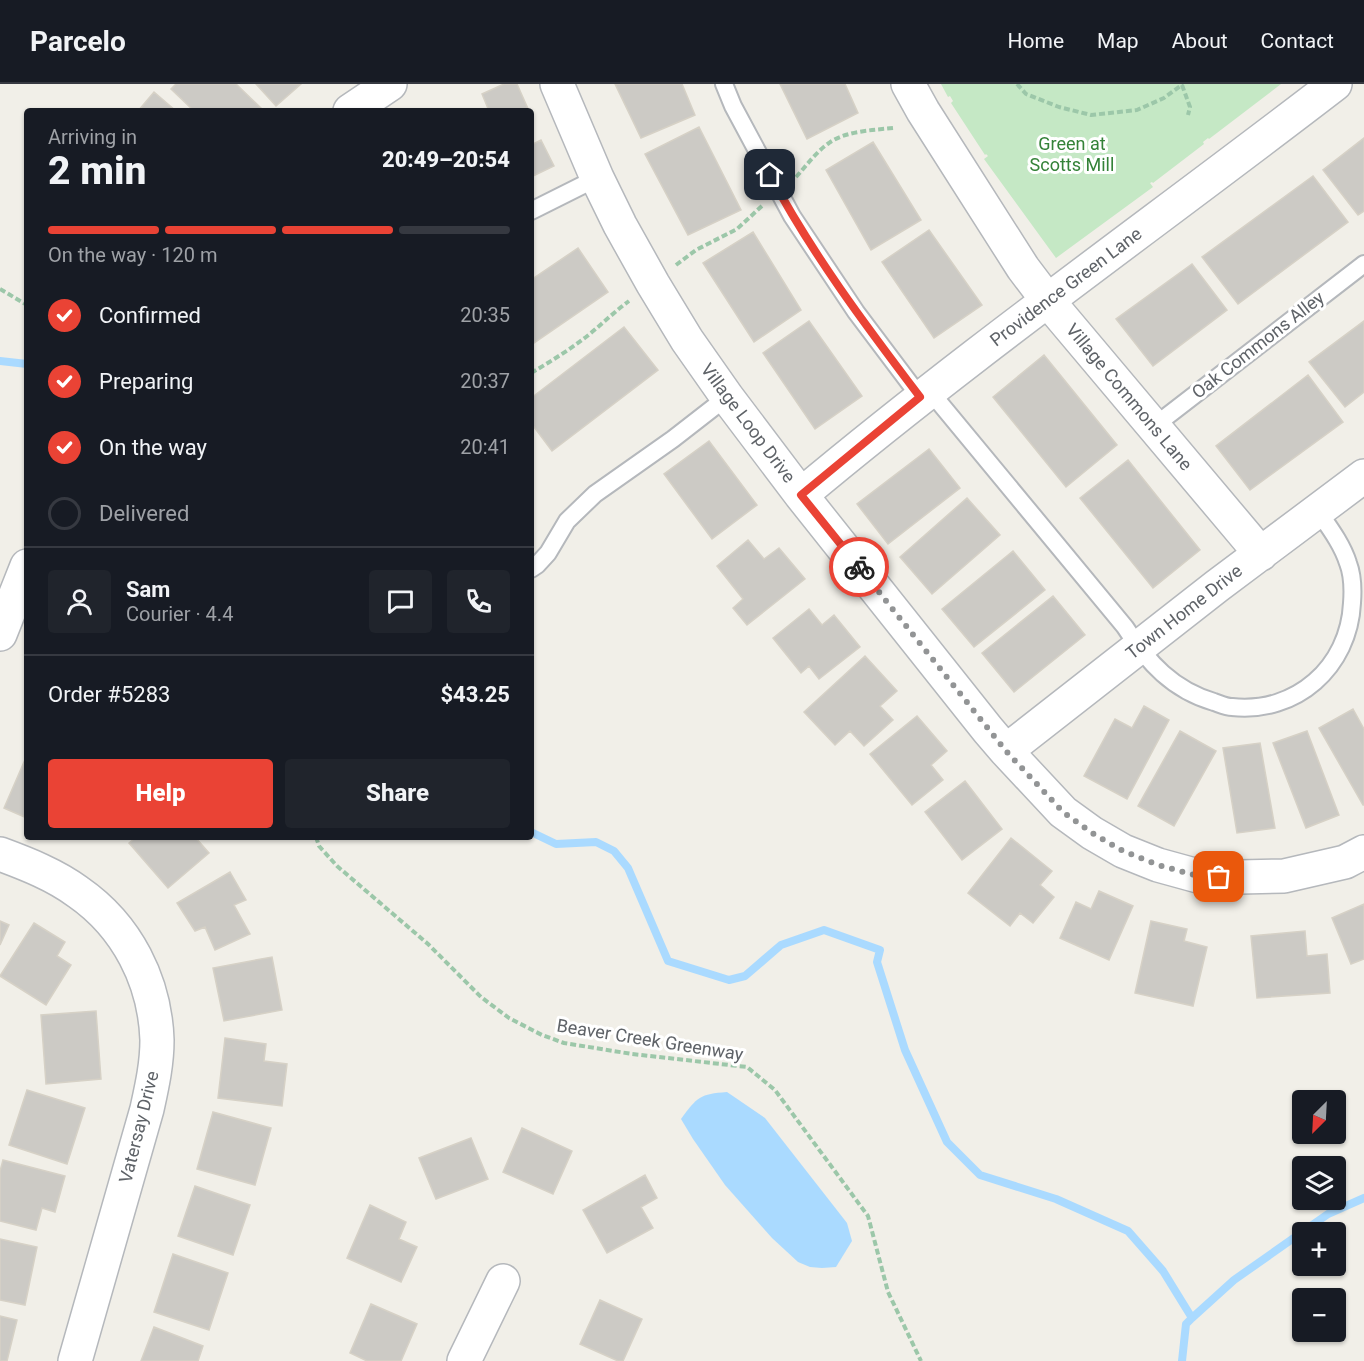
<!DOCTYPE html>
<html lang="en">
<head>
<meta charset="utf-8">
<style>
	:root { --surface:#171b24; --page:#20242c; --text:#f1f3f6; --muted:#9ea1a6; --line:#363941; --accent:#ea4335 }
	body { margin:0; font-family:Roboto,sans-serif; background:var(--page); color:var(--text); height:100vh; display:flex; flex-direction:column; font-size:22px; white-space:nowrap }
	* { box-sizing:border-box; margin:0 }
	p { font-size:20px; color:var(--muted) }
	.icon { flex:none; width:33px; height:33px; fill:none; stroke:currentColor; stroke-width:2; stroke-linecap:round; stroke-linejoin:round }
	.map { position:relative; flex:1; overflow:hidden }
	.sheet { position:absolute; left:24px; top:24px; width:510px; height:732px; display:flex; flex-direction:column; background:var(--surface); border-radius:6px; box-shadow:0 2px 4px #0004 }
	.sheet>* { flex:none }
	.needle { width:39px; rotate:204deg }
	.tools { position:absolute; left:1292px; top:1006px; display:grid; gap:12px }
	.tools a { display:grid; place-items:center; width:54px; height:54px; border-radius:6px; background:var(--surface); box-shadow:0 2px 4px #0004; font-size:30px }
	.pin { position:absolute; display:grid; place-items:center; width:51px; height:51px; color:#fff; margin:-26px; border-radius:12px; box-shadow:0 3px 9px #0006 }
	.courier { position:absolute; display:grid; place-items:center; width:60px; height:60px; margin:-30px; border:4px solid #ea4335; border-radius:50%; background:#fff; color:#222; box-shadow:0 2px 8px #0007 }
	.summary em { font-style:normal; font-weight:800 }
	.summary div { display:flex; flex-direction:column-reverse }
	.summary { display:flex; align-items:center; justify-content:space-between; height:102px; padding:0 24px }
	h1 { font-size:39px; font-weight:800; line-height:45px }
	.bar { display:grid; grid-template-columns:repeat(4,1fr); gap:9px 6px; align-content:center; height:72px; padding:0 24px }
	.bar i { height:8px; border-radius:4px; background:var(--line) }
	.bar .current { background:var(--accent) }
	.bar p { grid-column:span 4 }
	.line { display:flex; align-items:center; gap:15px; padding:0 24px; border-top:2px solid var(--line) }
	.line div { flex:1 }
	.round { display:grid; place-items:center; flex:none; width:63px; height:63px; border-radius:6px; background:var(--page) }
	ol { padding:0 24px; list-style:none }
	li { display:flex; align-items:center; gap:18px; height:66px }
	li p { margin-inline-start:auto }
	li .icon { padding:6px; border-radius:50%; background:var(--accent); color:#fff; stroke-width:4 }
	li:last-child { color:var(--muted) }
	li i { width:33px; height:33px; border:3px solid var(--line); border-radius:50% }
	.button { display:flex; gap:12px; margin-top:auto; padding:12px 24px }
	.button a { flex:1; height:69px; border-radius:6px; background:var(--accent); color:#fff; font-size:24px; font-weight:800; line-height:69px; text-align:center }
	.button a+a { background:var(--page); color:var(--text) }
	header { display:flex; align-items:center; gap:36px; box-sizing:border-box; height:84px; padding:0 30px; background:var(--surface); border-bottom:2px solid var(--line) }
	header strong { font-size:28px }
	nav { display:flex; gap:33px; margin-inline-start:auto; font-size:21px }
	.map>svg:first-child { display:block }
	.green { fill:#c5e8c5 }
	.water { fill:#aadaff }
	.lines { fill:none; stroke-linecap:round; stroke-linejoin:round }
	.stream { stroke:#aadaff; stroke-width:8 }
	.building { fill:#cccac5; stroke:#d6d1c6; stroke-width:1.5 }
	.lane-casing { stroke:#b5b8bc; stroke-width:20 }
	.street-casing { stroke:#b5b8bc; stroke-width:36 }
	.path { stroke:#9cc7a9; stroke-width:4; stroke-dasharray:6 3; stroke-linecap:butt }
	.lane { stroke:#fff; stroke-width:16 }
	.street { stroke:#fff; stroke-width:33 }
	.done { stroke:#929495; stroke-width:6; stroke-dasharray:0 10.8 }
	.route { stroke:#ea4335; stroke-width:8 }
	.labels { text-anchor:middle; stroke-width:6; stroke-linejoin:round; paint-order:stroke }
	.park-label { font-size:18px; fill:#348238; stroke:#fff }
	.street-label { font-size:18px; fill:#5f6368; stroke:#fff }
</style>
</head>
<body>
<header>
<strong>Parcelo</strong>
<nav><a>Home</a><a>Map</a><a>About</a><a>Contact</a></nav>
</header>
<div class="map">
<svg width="1364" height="1277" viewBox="0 0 1364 1277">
	<rect width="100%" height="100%" fill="#f1efe8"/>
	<path class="green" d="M941,0H1281L1209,55L1208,54L1203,58L1204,60L1153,99L1152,98L1150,99L1153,103L1056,174L984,75L988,72L986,70L985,71L951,19L953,17L950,12L948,13Z"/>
	<path class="water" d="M727,1008L765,1034L847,1139L852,1157L836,1183L822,1184L810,1183L798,1178L772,1154L725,1101L693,1055L681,1035C697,1013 700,1010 727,1008Z"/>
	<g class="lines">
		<path class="stream" d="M0,277L27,280
			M531,748L556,760L596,758L614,767L628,784L668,877L729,896L745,892L781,861L824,846L880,866L877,878L905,966L947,1058L980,1091L1056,1115L1128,1147L1163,1187L1192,1234
			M1182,1277L1186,1240L1192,1234L1234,1196L1328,1130L1364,1114"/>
	</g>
	<path class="building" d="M176,0H236L262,25L260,27H194L171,5Z
		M256,0H301L276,22Z
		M504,0H517L529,27H489L482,10Z
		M615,0H682L695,31L641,54Z
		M780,0H845L858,29L807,55Z
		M154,8L176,27H138Z
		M699,43L741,126L688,151L645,70Z
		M1364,54V127L1358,131L1323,86Z
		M541,56L554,82L531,93V61Z
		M873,58L921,136L871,166L826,86Z
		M1313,92L1348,138L1238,220L1202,173Z
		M929,146L982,221L934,254L882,178Z
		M753,148L801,226L754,258L703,179Z
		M578,164L608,208L531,261V196Z
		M1192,180L1227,226L1153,282L1116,235Z
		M809,237L862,312L815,345L763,269Z
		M1364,237V308L1345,323L1309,278Z
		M624,243L658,286L552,367L531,339V314Z
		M1044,271L1117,361L1066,403L993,313Z
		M1308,291L1343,338L1250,406L1216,362Z
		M709,357L757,421L712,455L664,390Z
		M929,365L960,404L888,460L857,420Z
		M1128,376L1200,466L1153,504L1080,414Z
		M967,414L1000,451L932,510L900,473Z
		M748,456L764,475L779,464L805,495L747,541L733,524L743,515L717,482Z
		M1013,467L1045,506L974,563L942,525Z
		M1053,512L1085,551L1014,608L982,569Z
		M809,525L822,541L834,531L860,563L819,595L809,582L801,589L773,554Z
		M865,572L897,607L880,622L893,636L864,662L850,647L835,661L804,628Z
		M1144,622L1169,636L1127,715L1084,692L1115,635L1132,644Z
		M1353,625L1364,645V721H1363L1319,644Z
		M917,632L947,667L931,681L943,696L912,721L870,670Z
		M1180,647L1216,667L1174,742L1138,722Z
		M1307,647L1339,731L1306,744L1273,659Z
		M1260,659L1275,744L1237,749L1223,664Z
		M27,671V734L4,724Z
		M965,697L1002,745L962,776L925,728Z
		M136,753H195L209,769L168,804L129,759Z
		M1011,754L1052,787L1040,801L1054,813L1033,839L1020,829L1010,842L968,809Z
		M230,788L246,816L234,821L250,850L215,866L205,843L195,847L177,819Z
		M1099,807L1133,822L1109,876L1060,854L1076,818L1091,825Z
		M1364,820V875L1351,880L1332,834Z
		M0,837L9,841L0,861Z
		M1151,837L1187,845L1184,857L1207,863L1193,922L1135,909Z
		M34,839L65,858L57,872L71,881L46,921L0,892Z
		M1305,847L1307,872L1327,870L1330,909L1257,914L1251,852Z
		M272,873L282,926L224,937L213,884Z
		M96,927L101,995L46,1000L41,931Z
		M225,954L266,960L264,977L287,980L282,1022L218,1014Z
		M27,1006L85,1024L67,1080L9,1061Z
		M213,1028L271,1044L255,1101L197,1085Z
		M522,1044L572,1067L553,1110L503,1088Z
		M471,1054L488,1095L436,1115L419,1074Z
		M3,1076L65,1092L55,1128L42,1124L36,1146L0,1137V1087Z
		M645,1091L657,1114L641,1123L653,1144L607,1169L583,1126Z
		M195,1102L250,1121L233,1171L178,1152Z
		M370,1121L406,1138L399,1155L417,1163L401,1198L347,1174Z
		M0,1155L37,1163L25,1221L0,1216Z
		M173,1170L228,1189L209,1246L154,1228Z
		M600,1216L642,1235L623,1277H618L580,1260Z
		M371,1220L417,1240L401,1277H367L350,1269Z
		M0,1232L17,1236L7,1277H0Z
		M154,1243L203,1262L198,1277H141Z"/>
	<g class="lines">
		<g class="lane-casing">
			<path id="lane" d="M724,0L733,22L792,132L856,228L920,313
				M531,127L597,94
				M929,306L1125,543C1148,579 1173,606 1214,618C1220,620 1226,623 1232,623C1296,630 1349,583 1352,519C1353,506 1353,492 1348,479C1342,460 1329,443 1318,427
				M1153,343L1364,180
				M531,485L537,481L548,469L567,437L595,410L673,355L727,313"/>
		</g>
		<g class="street-casing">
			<path id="street" d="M557,0L597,94L620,141L653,200L687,256L727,313L801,411L988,646L1006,667L1063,728L1092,749L1123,767L1158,781L1198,792L1240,793L1284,792L1345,778L1364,768
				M908,0L923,27L1023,184L1048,217L1261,470
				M350,27L390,0
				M801,411C973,267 1157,137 1335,0
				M0,550L27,482
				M1006,667L1217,502L1364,392
				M0,770C27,780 55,791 78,808C127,842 155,897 157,956C157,980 152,1002 147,1025L75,1277
				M464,1277L503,1197"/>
		</g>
		<path class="path" d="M1017,0L1026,10L1059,23L1091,31L1137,26L1164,14L1183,0
			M1182,1L1190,23L1188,31
			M796,93C807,81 816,68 829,59C845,47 874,46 893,44
			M676,181L696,166L737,145L763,121
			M0,205L27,221
			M531,289C550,278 569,266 586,253C601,241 614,228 629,217
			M316,753L319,762L337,782L428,860L481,913L509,934L542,951L564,959L632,970L747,983L775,1006L868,1132L888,1208L921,1277"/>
		<use href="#lane" class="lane"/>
		<use href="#street" class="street"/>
	</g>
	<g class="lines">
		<path class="done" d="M859,483L1006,667L1063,728L1092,749L1123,767L1158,781L1198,792L1219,793"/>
		<path class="route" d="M770,91C812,170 866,242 920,313L801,411L859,483"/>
	</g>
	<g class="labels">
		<g class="park-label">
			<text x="1072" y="66">Green at<tspan x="1072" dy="21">Scotts Mill</tspan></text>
		</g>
		<g class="street-label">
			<text transform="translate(1066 203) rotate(-37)" y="6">Providence Green Lane</text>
			<text transform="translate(1258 261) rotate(-38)" y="6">Oak Commons Alley</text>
			<text transform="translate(1129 313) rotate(50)" y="6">Village Commons Lane</text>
			<text transform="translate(748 339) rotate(53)" y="6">Village Loop Drive</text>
			<text transform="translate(1184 528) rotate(-38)" y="6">Town Home Drive</text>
			<text transform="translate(650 956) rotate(9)" y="6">Beaver Creek Greenway</text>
			<text transform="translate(139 1043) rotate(-76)" y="6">Vatersay Drive</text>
		</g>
	</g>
</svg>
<div class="tools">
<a><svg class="needle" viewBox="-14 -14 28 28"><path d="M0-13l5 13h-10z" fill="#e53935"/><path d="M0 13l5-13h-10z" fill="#9ea1a6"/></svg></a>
<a><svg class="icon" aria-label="layers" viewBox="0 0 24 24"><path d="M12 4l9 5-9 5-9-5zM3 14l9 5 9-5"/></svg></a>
<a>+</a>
<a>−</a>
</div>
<div class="pin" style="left:1219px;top:793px;background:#ea580c"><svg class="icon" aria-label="bag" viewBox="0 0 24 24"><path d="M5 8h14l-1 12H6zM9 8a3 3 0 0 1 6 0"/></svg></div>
<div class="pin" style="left:770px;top:91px;background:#1f2937"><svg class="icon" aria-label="home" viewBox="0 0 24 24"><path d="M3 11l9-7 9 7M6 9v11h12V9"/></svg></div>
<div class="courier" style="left:859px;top:483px"><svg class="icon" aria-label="bike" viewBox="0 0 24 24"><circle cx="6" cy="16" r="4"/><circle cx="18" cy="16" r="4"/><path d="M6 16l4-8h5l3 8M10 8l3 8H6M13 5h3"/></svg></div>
<section class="sheet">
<div class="summary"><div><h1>2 min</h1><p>Arriving in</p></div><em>20:49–20:54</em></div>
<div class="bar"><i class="current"></i><i class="current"></i><i class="current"></i><i></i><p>On the way · 120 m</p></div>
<ol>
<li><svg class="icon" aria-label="check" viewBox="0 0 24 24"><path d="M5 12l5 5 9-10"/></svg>Confirmed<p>20:35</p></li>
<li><svg class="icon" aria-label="check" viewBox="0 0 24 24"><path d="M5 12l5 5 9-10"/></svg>Preparing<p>20:37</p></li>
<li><svg class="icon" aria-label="check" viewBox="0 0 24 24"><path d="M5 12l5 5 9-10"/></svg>On the way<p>20:41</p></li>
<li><i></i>Delivered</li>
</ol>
<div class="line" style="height:108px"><a class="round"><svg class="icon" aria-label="person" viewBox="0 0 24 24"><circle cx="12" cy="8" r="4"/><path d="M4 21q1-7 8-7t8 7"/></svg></a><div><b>Sam</b><p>Courier · 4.4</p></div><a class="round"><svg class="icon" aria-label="chat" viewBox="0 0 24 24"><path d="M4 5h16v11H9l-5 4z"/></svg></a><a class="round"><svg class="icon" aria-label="phone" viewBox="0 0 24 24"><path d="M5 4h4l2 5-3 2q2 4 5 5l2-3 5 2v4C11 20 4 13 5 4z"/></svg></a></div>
<div class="line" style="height:78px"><div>Order #5283</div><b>$43.25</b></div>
<div class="button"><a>Help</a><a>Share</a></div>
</section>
</div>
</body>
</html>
